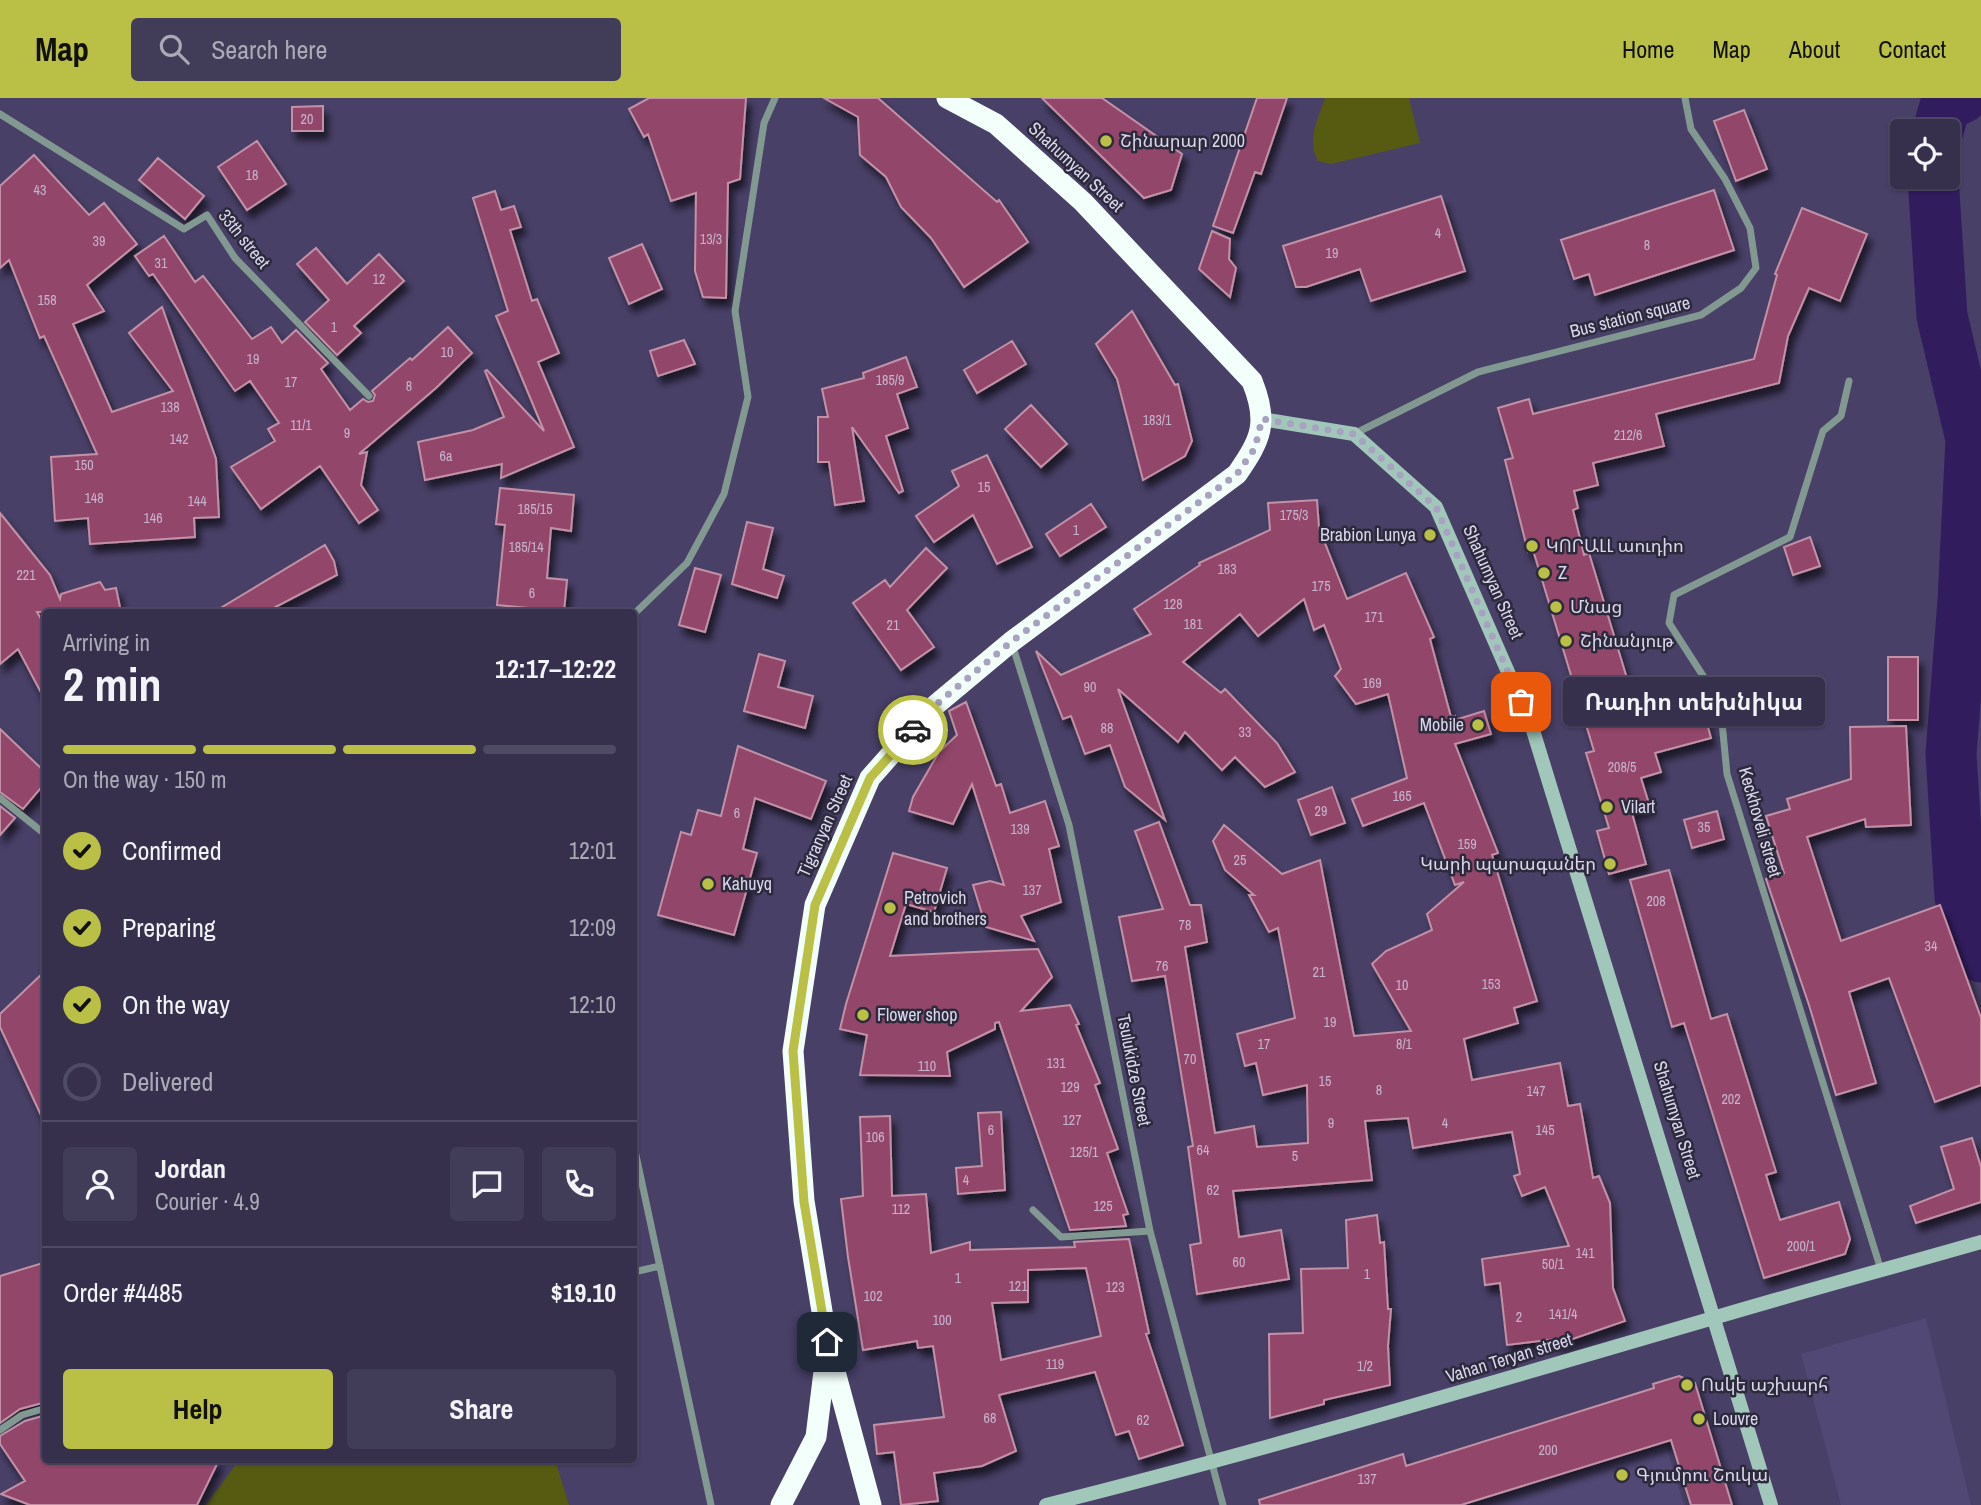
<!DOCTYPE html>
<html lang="en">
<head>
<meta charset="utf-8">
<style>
	:root { --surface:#36304d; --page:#413c57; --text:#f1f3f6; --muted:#aaa9b6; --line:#504b65; --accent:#bac045 }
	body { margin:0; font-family:"Archivo Narrow","Noto Sans Armenian",sans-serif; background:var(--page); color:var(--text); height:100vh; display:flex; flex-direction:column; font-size:26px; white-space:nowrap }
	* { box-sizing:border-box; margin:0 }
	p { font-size:23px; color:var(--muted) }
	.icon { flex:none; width:38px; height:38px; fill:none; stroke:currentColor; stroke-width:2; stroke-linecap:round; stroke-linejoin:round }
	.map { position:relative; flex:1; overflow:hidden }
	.sheet { position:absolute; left:42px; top:511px; width:595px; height:854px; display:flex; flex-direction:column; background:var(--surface); border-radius:7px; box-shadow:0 2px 5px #0004,0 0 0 2px var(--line) }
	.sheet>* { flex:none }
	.controls { position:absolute; left:1890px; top:21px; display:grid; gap:14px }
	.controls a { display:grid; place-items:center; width:70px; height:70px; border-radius:7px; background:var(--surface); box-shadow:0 2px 5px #0004,0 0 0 2px var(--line); font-size:35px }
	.pin { position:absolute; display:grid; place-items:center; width:60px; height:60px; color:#fff; margin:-30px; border-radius:14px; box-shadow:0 4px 10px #0006 }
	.courier { position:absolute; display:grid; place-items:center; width:70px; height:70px; margin:-35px; border:5px solid #bac045; border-radius:50%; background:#fff; color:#222; box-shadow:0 2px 9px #0007 }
	.bubble { position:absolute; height:49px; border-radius:7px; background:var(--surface); box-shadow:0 2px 5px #0004,0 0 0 2px var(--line); font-size:23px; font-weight:700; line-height:49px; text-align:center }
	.overview em { font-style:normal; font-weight:700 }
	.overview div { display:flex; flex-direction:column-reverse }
	.overview { display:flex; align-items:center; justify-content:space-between; height:119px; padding:0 21px }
	h1 { font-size:46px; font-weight:700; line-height:52px }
	.bar { display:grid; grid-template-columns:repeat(4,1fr); gap:10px 7px; align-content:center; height:84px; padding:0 21px }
	.bar i { height:9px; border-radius:5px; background:var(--line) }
	.bar .active { background:var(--accent) }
	.bar p { grid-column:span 4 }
	.line { display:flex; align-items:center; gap:18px; padding:0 21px; border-top:2px solid var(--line) }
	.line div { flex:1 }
	.round { display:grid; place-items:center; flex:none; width:74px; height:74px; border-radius:7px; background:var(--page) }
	ol { padding:0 21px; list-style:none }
	li { display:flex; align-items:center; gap:21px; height:77px }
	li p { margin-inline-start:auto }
	li .icon { padding:7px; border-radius:50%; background:var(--accent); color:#111; stroke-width:4 }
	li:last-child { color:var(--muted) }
	li i { width:38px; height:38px; border:4px solid var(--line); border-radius:50% }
	.action { display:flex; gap:14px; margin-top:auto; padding:14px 21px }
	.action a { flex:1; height:80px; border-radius:7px; background:var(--accent); color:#111; font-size:28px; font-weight:700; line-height:80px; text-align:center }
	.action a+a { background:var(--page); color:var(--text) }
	header { display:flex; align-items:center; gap:42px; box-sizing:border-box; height:98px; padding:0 35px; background:var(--accent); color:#111 }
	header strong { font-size:33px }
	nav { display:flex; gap:38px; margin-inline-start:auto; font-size:24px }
	.search { width:490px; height:63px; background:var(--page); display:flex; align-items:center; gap:18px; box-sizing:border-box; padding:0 24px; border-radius:7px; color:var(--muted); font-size:26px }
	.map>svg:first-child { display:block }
	.built { fill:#514875 }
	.green { fill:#575b12 }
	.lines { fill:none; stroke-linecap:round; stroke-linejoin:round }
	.river { stroke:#311d5e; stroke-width:51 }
	.building { fill:#92466a; stroke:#c391a6; stroke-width:2; fill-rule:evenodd; filter:url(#shadow) }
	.street { stroke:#829991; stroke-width:7 }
	.secondary { stroke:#a1c7ba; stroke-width:14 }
	.highway { stroke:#f3fffa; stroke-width:21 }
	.done { stroke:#a6a2bf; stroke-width:7; stroke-dasharray:0 12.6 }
	.route { stroke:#bac045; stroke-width:9 }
	.poi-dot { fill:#bac045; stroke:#2d2a3c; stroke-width:2.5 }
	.labels { text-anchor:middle; stroke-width:5; stroke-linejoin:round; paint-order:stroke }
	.number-label { font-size:14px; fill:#c7b2cd }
	.poi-label { font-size:18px; fill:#d9d6ee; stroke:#2d2a3c; text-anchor:start }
	.street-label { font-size:18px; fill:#d9d6ee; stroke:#2d2a3c }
</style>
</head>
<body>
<header>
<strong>Map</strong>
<div class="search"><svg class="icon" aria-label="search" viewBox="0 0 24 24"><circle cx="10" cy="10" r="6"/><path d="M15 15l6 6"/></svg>Search here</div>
<nav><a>Home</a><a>Map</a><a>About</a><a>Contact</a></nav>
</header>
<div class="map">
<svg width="1981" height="1407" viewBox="0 0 1981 1407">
	<defs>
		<filter id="shadow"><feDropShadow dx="4.5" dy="8" stdDeviation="3.5" flood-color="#0009"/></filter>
	</defs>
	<rect width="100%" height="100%" fill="#484067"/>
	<path class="built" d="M1926,1220L1971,1407H1841L1801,1256Z
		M1666,1347L1684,1407H1471Z"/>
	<path class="green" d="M1325,0H1409L1420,45L1331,66L1318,63C1306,41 1318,22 1325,0Z
		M239,1362H555L569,1407H206Z"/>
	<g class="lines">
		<path class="river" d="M1938,33L1945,8L1962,0
			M1933,79L1942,218L1971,341L1963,503L1951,656L1960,799L1981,859"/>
	</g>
	<path class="building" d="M649,0H746L740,81L728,85L726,200L703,199L695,173L696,95L671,103L648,36L644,39L629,11Z
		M824,0H878L997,104L999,102L1028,144L964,189L931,140L901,109L886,79L860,57L858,19Z
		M1042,0H1102L1182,56L1171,92L1144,100Z
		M1257,0H1287L1261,76L1255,74L1233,135L1213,128Z
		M323,8V33H292V9Z
		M1744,12L1767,71L1736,83L1714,23Z
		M257,43L286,86L247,112L218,69Z
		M34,57L89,117L104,105L137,146L87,187L104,213L73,226L112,314L173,293L129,235L162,209L216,361L219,419L194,420L195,439L90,446L88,420L55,423L51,359L97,356L44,238L40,240L9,162L0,170V88Z
		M158,60L204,98L185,121L139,82Z
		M1714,92L1734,152L1595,197L1589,176L1574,181L1561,142Z
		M495,93L501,112L514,108L521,129L510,132L532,203L537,201L559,255L538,264L574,349L501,380L502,366L425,382L418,344L473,332L504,319L485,273L487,272L544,333L496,218L508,213L473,100Z
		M1441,98L1465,173L1371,203L1360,171L1306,189H1296L1283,148Z
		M1802,110L1867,136L1840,203L1809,190L1788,238L1779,285L1656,316L1664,348L1593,365L1598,387L1574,393L1578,410L1573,412L1584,457L1589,455L1639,620L1701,604L1711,640L1655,655L1661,674L1641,680L1650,709L1632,715L1646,766L1609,776L1597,733L1609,730L1586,655L1594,653L1533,452L1528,454L1505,362L1513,360L1498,310L1529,301L1533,316L1754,261L1777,177L1775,176Z
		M1212,133L1230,141L1229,161L1236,170L1230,199L1199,171Z
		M164,138L195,184L203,178L252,241L271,229L282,245L296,232L328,265L321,271L350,312L363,301L368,304L373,303L375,297L372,293L410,260L412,262L448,229L472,255L436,290L359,356L367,354L361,387L378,412L359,425L320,368L261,411L231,369L275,343L268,331L279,325L250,283L235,293L153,176L149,178L135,158Z
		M642,146L662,191L629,206L609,160Z
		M316,150L347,186L379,156L404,183L354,228L361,235L337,257L305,224L329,202L297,166Z
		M1132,213L1175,287L1178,286L1192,343L1185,358L1143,382L1117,281L1096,246Z
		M684,242L695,266L658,278L650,253Z
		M1012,243L1026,266L977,295L964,272Z
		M906,259L917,289L897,296L908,330L886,338L903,393L899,395L852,329L864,403L835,407L829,364H818V319H828L822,291L864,280L863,275Z
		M1031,307L1067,346L1041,369L1005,331Z
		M987,357L1032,449L997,466L973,417L934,444L916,418L959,388L952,373Z
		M500,390L574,397L571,433L551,430L547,480L567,482L564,514H528V510L497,507L505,427L496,426Z
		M1317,402L1319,430L1347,501L1406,475L1434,539L1430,541L1451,619L1455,618V622L1484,613L1491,636L1455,646L1498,755L1492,757L1537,903L1514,910L1518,925L1464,941L1472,982L1560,965L1568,1008L1580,1006L1593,1080L1599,1078L1610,1105L1613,1190L1625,1223L1558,1246L1556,1241L1507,1247L1500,1185L1485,1187L1482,1161L1569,1148L1545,1089L1522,1098L1514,1078L1520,1076L1512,1034L1413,1050L1408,1020L1365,1023L1372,1082L1233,1093L1239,1139L1281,1132L1289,1181L1197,1196L1190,1147L1201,1145L1188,1049L1193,1048L1165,878L1132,883L1119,819L1163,811L1135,733L1159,724L1190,807H1201L1207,844L1185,849L1215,1035L1254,1028L1257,1049L1308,1045L1307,987L1263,997L1256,965L1245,968L1237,936L1295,920L1278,830L1269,834L1249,797H1254L1225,772L1213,743L1224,727L1282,776L1320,762L1354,938L1411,933L1372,866L1386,853L1432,832L1427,816L1464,784L1455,787L1424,705L1363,728L1352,701L1407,680L1388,596L1356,606L1335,578L1341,571L1324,527L1314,532L1304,501L1258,538L1240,516L1183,564L1221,595L1225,591L1277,645L1295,674L1265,689L1235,659L1222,672L1185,634L1178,644L1118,591L1165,722L1125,689L1110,647L1085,656L1071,618L1063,621L1036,553L1061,577L1151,536L1134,511L1200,467L1199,465L1270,432L1268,405Z
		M1091,406L1106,429L1060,458L1046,436Z
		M0,415L50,477L60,501L61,496L100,484L105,492L116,490L121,514H37L46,530V604L18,551L0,566Z
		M747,424L773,430L763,471L784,478L777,500L732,486Z
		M1810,439L1820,468L1793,477L1784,449Z
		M325,447L334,463L337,477L266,514H214Z
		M926,450L947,470L907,512L934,549L901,572L853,505L885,482L890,489Z
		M695,470L721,477L705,534L679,527Z
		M759,556L785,563L778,589L813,598L805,630L744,613Z
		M1888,559H1918V622H1888Z
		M966,604L996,688L1001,686L1010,715L1045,703L1059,748L1049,751L1061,804L1021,818L1034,843L986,829L973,787L990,783L1004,787L972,686L953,726L909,713L913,699L939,654L957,637L949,613Z
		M1906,628L1911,727L1866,729L1865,721L1807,739L1841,843L1940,807L1981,920V987L1935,1004L1889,880L1849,894L1876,985L1836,997L1809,907L1766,781L1784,775L1766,718L1790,711L1787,701L1851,681L1850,629Z
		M0,631L46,675V684L23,711L0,694Z
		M738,648L826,683L811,721L755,700L743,751L757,755L734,837L658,817L681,734L691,737L698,712L721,718Z
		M1332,689L1345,725L1311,737L1298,702Z
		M0,708L15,720L0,737Z
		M1717,713L1724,741L1692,750L1684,722Z
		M893,755L947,770L934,814L906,806L890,858L1038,851L1052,879L1021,913L1070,907L1079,926L1076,927L1100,985L1095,987L1118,1051L1107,1055L1128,1116L1123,1117L1126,1128L1070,1132L999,924L995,925V931L947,954L950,978L860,977L867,937L840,931L846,906Z
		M1669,772L1711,921L1727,916L1776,1074L1766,1077L1780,1122L1839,1104L1850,1141L1845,1156L1764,1180L1684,925L1672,929L1630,782Z
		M46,872V1028L0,929V916Z
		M1001,1014L1005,1092L958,1096L956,1070L982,1068L978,1015Z
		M890,1018L892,1098L926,1096L931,1155L970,1144V1152L1075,1149L1074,1144L1129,1141L1149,1235L1146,1236L1183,1347L1139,1361L1129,1333L1116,1337L1095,1274L999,1297L1016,1353L982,1368L934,1375L938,1403L901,1407L894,1354L877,1356L874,1327L944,1319L933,1248L918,1250L917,1243L863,1252L848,1159L841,1101L863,1098L860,1019ZM1086,1170L1101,1238L1001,1262L992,1205L1028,1204V1172Z
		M1972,1040L1981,1069V1104L1916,1125L1910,1108L1954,1091L1941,1049Z
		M1377,1117L1380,1145L1384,1144L1388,1211H1391L1388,1248L1390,1287L1324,1302V1306L1270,1320L1269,1236L1303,1235L1301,1171L1348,1170L1346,1122Z
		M46,1164V1304L20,1311L0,1325V1178Z
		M1679,1278L1695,1285L1732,1407H1691L1671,1342L1461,1407H1260L1259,1402L1403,1356L1406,1368L1654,1290L1653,1286Z
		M46,1317V1362H219L197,1407H30L1,1396L25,1383L0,1346V1338L25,1323Z"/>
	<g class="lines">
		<path class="street" d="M0,16L184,131L207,117L235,160L369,298
			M1849,283L1841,318L1823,333L1790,439L1674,497L1669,525L1707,584L1721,614L1727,676L1881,1172
			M1354,336L1478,274L1701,217L1741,190L1756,170L1750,130L1725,81L1691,31L1685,0
			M634,516L687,465L724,396L748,299L735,213L764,25L775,0
			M1013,549L1069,727L1150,1133L1223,1407
			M0,700L46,737
			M634,1048L711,1407
			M1033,1112L1061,1139L1150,1133
			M634,1174L660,1168
			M0,1332L22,1317L46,1310"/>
		<path class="secondary" d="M1262,321L1354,336L1436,409L1532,629L1771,1407
			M1046,1407C1270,1351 1490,1285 1710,1221C1800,1194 1891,1170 1981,1144"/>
		<path class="highway" d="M781,1407L816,1339L826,1257
			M871,1407L827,1244L804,1103L793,953L815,807L870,680L932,610L1011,544L1237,376C1261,341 1269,325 1252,283L1083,104L996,26L947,0"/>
	</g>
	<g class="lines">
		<path class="done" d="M913,632L932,610L1011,544L1237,376L1255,350L1262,321L1354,336L1436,409L1521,604"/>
		<path class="route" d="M827,1244L804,1104L793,953L815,807L870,680L913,632"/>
	</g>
	<g class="poi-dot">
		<circle cx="1106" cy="43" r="7"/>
		<circle cx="1430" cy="437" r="7"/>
		<circle cx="1532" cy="448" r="7"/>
		<circle cx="1544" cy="475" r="7"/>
		<circle cx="1556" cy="509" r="7"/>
		<circle cx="1566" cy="543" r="7"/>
		<circle cx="1478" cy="627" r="7"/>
		<circle cx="1607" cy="709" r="7"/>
		<circle cx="1610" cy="766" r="7"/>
		<circle cx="708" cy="786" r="7"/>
		<circle cx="890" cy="810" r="7"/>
		<circle cx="863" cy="917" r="7"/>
		<circle cx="1687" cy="1287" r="7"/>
		<circle cx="1699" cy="1321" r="7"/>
		<circle cx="1622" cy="1377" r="7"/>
	</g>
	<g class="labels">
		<g class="number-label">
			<text x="307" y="26">20</text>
			<text x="252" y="82">18</text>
			<text x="40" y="97">43</text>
			<text x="1438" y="140">4</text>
			<text x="711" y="146">13/3</text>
			<text x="99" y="148">39</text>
			<text x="1647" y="152">8</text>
			<text x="1332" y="160">19</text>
			<text x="161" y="170">31</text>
			<text x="379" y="186">12</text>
			<text x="47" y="207">158</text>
			<text x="334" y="234">1</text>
			<text x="447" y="259">10</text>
			<text x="253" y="266">19</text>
			<text x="890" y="287">185/9</text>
			<text x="291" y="289">17</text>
			<text x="409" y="293">8</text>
			<text x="170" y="314">138</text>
			<text x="1157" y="327">183/1</text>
			<text x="301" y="332">11/1</text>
			<text x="347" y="340">9</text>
			<text x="1628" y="342">212/6</text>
			<text x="179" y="346">142</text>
			<text x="446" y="363">6a</text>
			<text x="84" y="372">150</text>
			<text x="984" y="394">15</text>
			<text x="94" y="405">148</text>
			<text x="197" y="408">144</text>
			<text x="535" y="416">185/15</text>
			<text x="1294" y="422">175/3</text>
			<text x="153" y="425">146</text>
			<text x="1076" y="437">1</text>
			<text x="526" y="454">185/14</text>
			<text x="1227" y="476">183</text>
			<text x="26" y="482">221</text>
			<text x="1321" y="493">175</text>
			<text x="532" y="500">6</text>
			<text x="1173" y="511">128</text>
			<text x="1374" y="524">171</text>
			<text x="1193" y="531">181</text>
			<text x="893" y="532">21</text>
			<text x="1372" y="590">169</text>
			<text x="1090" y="594">90</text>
			<text x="1107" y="635">88</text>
			<text x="1245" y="639">33</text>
			<text x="1622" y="674">208/5</text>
			<text x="1402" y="703">165</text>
			<text x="1321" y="718">29</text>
			<text x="737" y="720">6</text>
			<text x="1704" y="734">35</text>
			<text x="1020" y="736">139</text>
			<text x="1467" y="751">159</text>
			<text x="1240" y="767">25</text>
			<text x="1032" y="797">137</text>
			<text x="1656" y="808">208</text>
			<text x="1185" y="832">78</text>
			<text x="1931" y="853">34</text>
			<text x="1162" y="873">76</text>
			<text x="1319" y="879">21</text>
			<text x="1491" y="891">153</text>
			<text x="1402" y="892">10</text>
			<text x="1330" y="929">19</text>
			<text x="1264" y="951">17</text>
			<text x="1404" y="951">8/1</text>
			<text x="1190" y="966">70</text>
			<text x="1056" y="970">131</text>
			<text x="927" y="973">110</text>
			<text x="1325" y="988">15</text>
			<text x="1070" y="994">129</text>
			<text x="1379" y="997">8</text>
			<text x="1536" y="998">147</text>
			<text x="1731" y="1006">202</text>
			<text x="1072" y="1027">127</text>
			<text x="1331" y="1030">9</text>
			<text x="1445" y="1030">4</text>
			<text x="991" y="1037">6</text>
			<text x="1545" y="1037">145</text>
			<text x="875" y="1044">106</text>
			<text x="1203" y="1057">64</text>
			<text x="1084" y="1059">125/1</text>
			<text x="1295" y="1063">5</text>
			<text x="966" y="1087">4</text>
			<text x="1213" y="1097">62</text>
			<text x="1103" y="1113">125</text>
			<text x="901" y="1116">112</text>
			<text x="1801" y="1153">200/1</text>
			<text x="1585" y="1160">141</text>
			<text x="1239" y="1169">60</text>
			<text x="1553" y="1171">50/1</text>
			<text x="1367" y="1181">1</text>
			<text x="958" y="1185">1</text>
			<text x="1018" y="1193">121</text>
			<text x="1115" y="1194">123</text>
			<text x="873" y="1203">102</text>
			<text x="1563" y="1221">141/4</text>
			<text x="1519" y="1224">2</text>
			<text x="942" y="1227">100</text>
			<text x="1055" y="1271">119</text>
			<text x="1365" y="1273">1/2</text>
			<text x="990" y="1325">68</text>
			<text x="1143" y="1327">62</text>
			<text x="1548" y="1357">200</text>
			<text x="1367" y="1386">137</text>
		</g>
		<g class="poi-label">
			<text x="1120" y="49">Շինարար 2000</text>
			<text x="1416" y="443" text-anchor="end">Brabion Lunya</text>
			<text x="1546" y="454">ԿՈՐԱԼԼ աուդիո</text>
			<text x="1558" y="481">Z</text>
			<text x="1570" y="515">Մնաց</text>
			<text x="1580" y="549">Շինանյութ</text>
			<text x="1464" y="633" text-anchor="end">Mobile</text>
			<text x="1621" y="715">Vilart</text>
			<text x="1596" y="772" text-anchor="end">Կարի պարագաներ</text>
			<text x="722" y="792">Kahuyq</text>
			<text x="904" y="806">Petrovich<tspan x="904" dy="21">and brothers</tspan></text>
			<text x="877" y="923">Flower shop</text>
			<text x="1701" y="1293">Ոսկե աշխարհ</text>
			<text x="1713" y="1327">Louvre</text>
			<text x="1636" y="1383">Գյումրու Շուկա</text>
		</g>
		<g class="street-label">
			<text transform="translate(1076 69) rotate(43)" y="6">Shahumyan Street</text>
			<text transform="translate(244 141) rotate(51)" y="6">33th street</text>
			<text transform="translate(1630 219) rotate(-14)" y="6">Bus station square</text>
			<text transform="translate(1493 484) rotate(66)" y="6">Shahumyan Street</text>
			<text transform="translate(1760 724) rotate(74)" y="6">Keckhoveli street</text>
			<text transform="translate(825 728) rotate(-66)" y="6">Tigranyan Street</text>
			<text transform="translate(1134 972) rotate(79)" y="6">Tsulukidze Street</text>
			<text transform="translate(1677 1022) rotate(73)" y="6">Shahumyan Street</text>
			<text transform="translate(1509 1260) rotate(-17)" y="6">Vahan Teryan street</text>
		</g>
	</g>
</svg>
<div class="controls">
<a><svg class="icon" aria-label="locate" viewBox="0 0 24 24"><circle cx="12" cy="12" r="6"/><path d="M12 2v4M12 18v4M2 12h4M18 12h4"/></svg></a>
</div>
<div class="pin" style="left:1521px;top:604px;background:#ea580c"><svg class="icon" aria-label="bag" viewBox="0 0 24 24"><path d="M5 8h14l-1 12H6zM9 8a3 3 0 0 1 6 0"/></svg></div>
<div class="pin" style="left:827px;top:1244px;background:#1f2937"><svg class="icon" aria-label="home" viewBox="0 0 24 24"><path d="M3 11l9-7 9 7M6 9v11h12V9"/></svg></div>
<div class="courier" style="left:913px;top:632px"><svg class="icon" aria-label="car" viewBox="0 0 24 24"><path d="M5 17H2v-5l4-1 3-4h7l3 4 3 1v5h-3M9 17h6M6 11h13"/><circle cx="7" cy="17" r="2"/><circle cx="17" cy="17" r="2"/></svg></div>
<div class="bubble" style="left:1563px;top:579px;width:262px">Ռադիո տեխնիկա</div>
<section class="sheet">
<div class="overview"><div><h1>2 min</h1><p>Arriving in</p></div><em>12:17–12:22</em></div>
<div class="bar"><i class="active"></i><i class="active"></i><i class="active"></i><i></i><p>On the way · 150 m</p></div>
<ol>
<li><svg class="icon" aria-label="check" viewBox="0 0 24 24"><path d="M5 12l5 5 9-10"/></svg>Confirmed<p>12:01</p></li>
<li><svg class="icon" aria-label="check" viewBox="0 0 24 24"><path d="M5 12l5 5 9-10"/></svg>Preparing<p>12:09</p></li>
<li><svg class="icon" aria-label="check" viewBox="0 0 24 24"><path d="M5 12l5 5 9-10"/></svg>On the way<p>12:10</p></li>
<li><i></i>Delivered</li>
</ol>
<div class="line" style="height:126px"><a class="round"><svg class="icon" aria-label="person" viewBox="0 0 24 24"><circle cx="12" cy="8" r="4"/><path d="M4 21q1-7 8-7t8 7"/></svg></a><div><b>Jordan</b><p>Courier · 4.9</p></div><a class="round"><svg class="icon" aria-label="chat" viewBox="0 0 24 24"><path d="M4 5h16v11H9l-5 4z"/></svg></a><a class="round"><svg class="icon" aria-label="phone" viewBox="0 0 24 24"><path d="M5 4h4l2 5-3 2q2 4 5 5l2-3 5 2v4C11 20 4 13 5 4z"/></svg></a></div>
<div class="line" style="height:91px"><div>Order #4485</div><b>$19.10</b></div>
<div class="action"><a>Help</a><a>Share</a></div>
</section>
</div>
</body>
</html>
